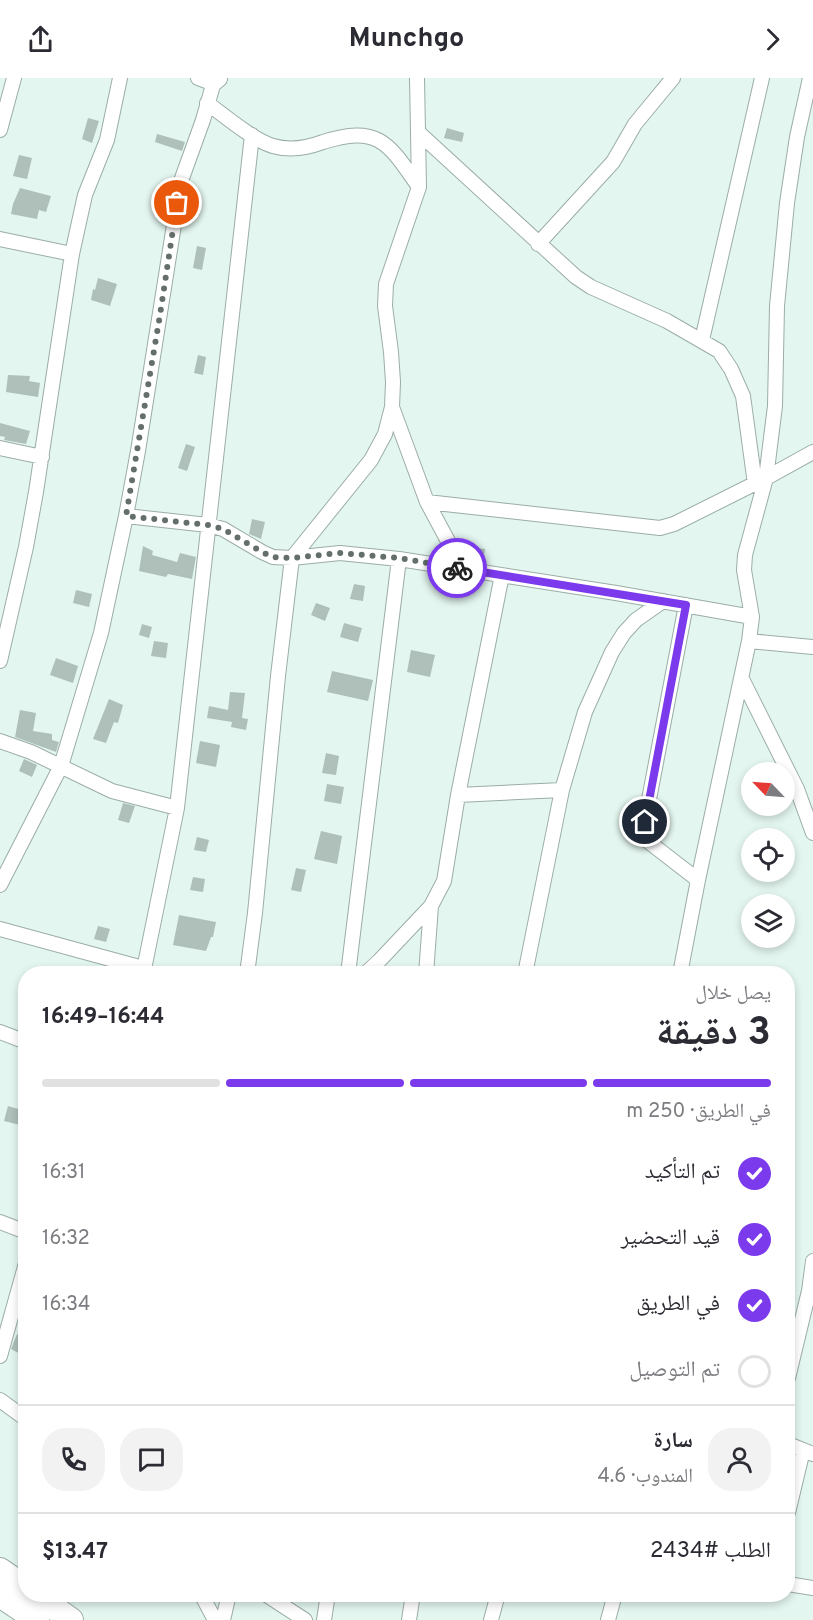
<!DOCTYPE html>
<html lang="ar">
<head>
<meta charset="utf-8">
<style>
	:root { --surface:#fff; --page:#f2f2f3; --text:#2b2b33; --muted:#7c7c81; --line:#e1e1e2; --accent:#7c3aed }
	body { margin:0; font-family:Overpass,"Noto Naskh Arabic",sans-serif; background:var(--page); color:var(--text); direction:rtl; height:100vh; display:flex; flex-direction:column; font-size:22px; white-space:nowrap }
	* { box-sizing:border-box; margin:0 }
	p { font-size:20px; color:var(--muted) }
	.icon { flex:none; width:33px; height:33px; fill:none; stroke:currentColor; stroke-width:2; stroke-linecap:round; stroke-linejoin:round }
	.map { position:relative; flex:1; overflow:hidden; direction:ltr }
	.drawer { position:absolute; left:18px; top:888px; width:777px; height:636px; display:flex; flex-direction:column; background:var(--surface); border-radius:24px; box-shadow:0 3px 9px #0003; direction:rtl }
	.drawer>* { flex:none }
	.needle { width:39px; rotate:295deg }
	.tools { position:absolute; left:741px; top:684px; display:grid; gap:12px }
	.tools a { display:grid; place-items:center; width:54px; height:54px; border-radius:50%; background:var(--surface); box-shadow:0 3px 9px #0003; font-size:30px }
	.pin { position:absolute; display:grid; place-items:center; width:51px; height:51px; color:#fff; margin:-26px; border:3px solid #fff; border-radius:50%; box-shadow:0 2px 6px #0007 }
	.courier { position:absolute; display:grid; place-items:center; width:60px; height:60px; margin:-30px; border:4px solid #7c3aed; border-radius:50%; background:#fff; color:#222; box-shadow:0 2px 8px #0007 }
	.headline em { font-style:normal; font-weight:700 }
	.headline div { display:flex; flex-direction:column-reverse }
	.headline { display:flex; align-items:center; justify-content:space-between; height:102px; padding:0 24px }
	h1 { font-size:39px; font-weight:700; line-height:45px }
	.bar { display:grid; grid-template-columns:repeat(4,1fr); gap:9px 6px; align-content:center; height:72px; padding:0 24px }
	.bar i { height:8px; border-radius:4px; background:var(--line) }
	.bar .current { background:var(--accent) }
	.bar p { grid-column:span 4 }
	.line { display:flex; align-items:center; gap:15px; padding:0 24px; border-top:2px solid var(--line) }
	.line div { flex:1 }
	.round { display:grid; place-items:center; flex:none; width:63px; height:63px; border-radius:24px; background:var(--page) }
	ol { padding:0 24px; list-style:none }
	li { display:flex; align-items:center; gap:18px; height:66px }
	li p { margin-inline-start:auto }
	li .icon { padding:6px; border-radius:50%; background:var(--accent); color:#fff; stroke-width:4 }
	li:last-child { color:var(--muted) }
	li i { width:33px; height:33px; border:3px solid var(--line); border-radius:50% }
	header { display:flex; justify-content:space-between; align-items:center; height:78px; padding:0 24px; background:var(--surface); font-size:27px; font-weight:700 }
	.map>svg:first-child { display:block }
	.building { fill:#aec0b9 }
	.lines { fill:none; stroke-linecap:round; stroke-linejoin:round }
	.minor-casing { stroke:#9bada6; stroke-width:16 }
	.trunk-casing { stroke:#9bada6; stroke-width:26 }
	.minor { stroke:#fff; stroke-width:14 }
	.trunk { stroke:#fff; stroke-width:24 }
	.done { stroke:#646f6c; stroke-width:6; stroke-dasharray:0 10.8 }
	.route { stroke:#7c3aed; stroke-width:8 }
</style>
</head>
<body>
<header><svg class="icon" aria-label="forward" viewBox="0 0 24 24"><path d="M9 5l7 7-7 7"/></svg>Munchgo<svg class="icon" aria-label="share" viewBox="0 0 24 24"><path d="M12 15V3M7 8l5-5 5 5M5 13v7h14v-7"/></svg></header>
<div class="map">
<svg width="813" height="1542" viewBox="0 0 813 1542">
	<rect width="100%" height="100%" fill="#e3f6ef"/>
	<path class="building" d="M88,40L99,43L92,65L82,61Z
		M447,50L464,55L462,64L444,60Z
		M157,56L185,64L182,73L155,64Z
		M19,77L32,80L27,101L13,98Z
		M20,110L51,118L46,134L39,132L37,141L11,136L13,126Z
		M197,168L206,170L202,192L193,190Z
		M98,200L117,206L110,228L91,222L93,211L95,212Z
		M198,277L206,279L203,297L194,295Z
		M8,297L30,298L29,303L40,305L38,319L6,314Z
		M0,345L30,353L26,366L4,362L5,359L0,358Z
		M186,366L195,369L187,393L178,390Z
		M252,441L265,444L261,461L249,456Z
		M143,468L153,473L152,477L177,484L180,475L196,479L192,501L168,496L166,499L139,493Z
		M476,470L485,471L483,485L474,484Z
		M354,506L365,508L363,523L350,521Z
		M76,512L92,516L89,529L73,525Z
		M316,525L330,530L325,543L311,537Z
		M344,545L362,550L358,564L340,559Z
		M142,546L152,549L149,560L139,557Z
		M154,563L168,565L166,580L151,578Z
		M411,572L435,577L430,599L407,594Z
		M56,580L78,588L73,605L50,597Z
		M332,593L373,602L368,623L327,614Z
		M230,614L245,615L242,640L248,641L246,652L231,649L232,644L207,640L209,628L228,632Z
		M109,621L123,627L118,645L114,644L106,665L93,661Z
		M20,632L36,635L33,653L52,656V662L59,664L56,674L15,659Z
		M200,663L220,667L216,689L196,685Z
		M326,675L339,678L336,697L322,695Z
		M24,681L37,687L32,699L19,693Z
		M327,706L344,709L341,726L324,723Z
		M123,725L135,728L129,745L118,742Z
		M321,753L342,758L337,786L314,781Z
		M197,759L209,762L206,774L194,772Z
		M296,790L306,792L301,814L291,812Z
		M193,799L205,801L203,814L190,812Z
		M179,837L216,844L213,859H211L206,873L173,867Z
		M98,848L110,851L106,864L94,861Z
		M8,1028L25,1033L20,1047L4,1043Z
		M17,1256L26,1260V1279L11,1271Z"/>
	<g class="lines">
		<g class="minor-casing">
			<path id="minor" d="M198,0L214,6L220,1
				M207,25C225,38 253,62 273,68C290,73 307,70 323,64C379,46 389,66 419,109
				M0,52L14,0
				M419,55L576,199L591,209L667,243L719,273L731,291L743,318L755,406
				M0,161L72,176
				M538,166L613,84L635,46L673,0
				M702,262L762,0
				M392,329L427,424L463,491
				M0,370L42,379
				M427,424L660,450L674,446L766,400L813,374
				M126,438L208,447L223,451L262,474L273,479L292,480L340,475L399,481L616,515L752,539
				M686,527L643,753L645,761L698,802
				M749,563L813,569
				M0,583L26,469L36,414L72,176L85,117L107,62L120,0
				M742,601L797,711L813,755
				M0,663L31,674L112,713L177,730
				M458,717L562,712
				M0,807L61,688L101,555L126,438L138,373L181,103L203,42L215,0
				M0,851L143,890
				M143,896L177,730L252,57
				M247,896L255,835L278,598L292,480L371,382L385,356L392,329L393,304L391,274L385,228L386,206L419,109L417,0
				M348,896L399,481
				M365,896L379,883L431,828L444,803L458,717L502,497
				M426,896L431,828
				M525,896L562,712L585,634L612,574L624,555L636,542L663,523
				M680,896L698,802L749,563L752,539L744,492L745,477L766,400L775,328L777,228L787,125L797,59L810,0
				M0,954L26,964
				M0,1144L26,1154
				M0,1278L26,1185
				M788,1300L809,1213L813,1183
				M0,1322L26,1341
				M788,1366L813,1376
				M788,1435L803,1372
				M788,1506L813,1510
				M201,1516L215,1542
				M265,1516L305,1542
				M223,1542L229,1516
				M324,1542L328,1516
				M409,1542L413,1516
				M491,1542L498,1516
				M608,1542L615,1516"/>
		</g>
		<g class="trunk-casing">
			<path id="trunk" d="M0,1492L26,1510
				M35,1516L71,1542
				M0,1517L37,1542"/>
		</g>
		<use href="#minor" class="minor"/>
		<use href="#trunk" class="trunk"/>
	</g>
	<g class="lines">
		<path class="done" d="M177,125L160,237L126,438L208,447L223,451L262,474L273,479L292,480L340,475L399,480L457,490"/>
		<path class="route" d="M457,490L686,527L645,744"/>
	</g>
</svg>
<div class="tools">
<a><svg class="needle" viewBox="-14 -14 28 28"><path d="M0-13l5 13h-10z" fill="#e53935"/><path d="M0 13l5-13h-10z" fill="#7c7c81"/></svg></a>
<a><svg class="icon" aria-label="locate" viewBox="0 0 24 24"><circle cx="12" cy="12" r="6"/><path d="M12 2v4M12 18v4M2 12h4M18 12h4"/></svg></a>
<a><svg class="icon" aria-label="layers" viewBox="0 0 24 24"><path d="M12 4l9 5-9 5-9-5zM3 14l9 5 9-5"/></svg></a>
</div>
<div class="pin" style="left:177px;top:125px;background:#ea580c"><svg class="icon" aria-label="bag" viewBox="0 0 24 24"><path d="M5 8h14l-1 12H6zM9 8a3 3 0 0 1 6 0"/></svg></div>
<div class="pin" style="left:645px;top:744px;background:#1f2937"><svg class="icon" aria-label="home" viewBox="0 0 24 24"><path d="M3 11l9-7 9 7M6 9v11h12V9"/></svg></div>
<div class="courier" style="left:457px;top:490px"><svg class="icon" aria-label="bike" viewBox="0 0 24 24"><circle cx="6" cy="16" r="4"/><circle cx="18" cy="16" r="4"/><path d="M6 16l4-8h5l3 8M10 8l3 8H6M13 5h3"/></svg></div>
<section class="drawer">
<div class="headline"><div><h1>3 دقيقة</h1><p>يصل خلال</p></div><em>16:44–16:49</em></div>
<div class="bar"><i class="current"></i><i class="current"></i><i class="current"></i><i></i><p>في الطريق · 250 m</p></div>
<ol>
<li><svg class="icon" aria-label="check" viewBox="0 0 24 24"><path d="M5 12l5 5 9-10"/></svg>تم التأكيد<p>16:31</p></li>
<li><svg class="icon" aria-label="check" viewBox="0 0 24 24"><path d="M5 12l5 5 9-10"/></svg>قيد التحضير<p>16:32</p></li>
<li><svg class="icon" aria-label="check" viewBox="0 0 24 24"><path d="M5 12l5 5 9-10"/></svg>في الطريق<p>16:34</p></li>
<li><i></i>تم التوصيل</li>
</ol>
<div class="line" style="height:108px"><a class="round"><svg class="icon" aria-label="person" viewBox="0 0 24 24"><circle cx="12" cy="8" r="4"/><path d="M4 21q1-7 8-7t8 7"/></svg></a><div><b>سارة</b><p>المندوب · 4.6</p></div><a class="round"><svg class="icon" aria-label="chat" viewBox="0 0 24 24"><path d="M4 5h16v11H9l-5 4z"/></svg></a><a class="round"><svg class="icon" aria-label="phone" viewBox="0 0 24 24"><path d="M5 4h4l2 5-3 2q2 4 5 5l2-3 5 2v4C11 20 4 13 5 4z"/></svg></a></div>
<div class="line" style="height:78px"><div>الطلب #2434</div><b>$13.47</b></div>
</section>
</div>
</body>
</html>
